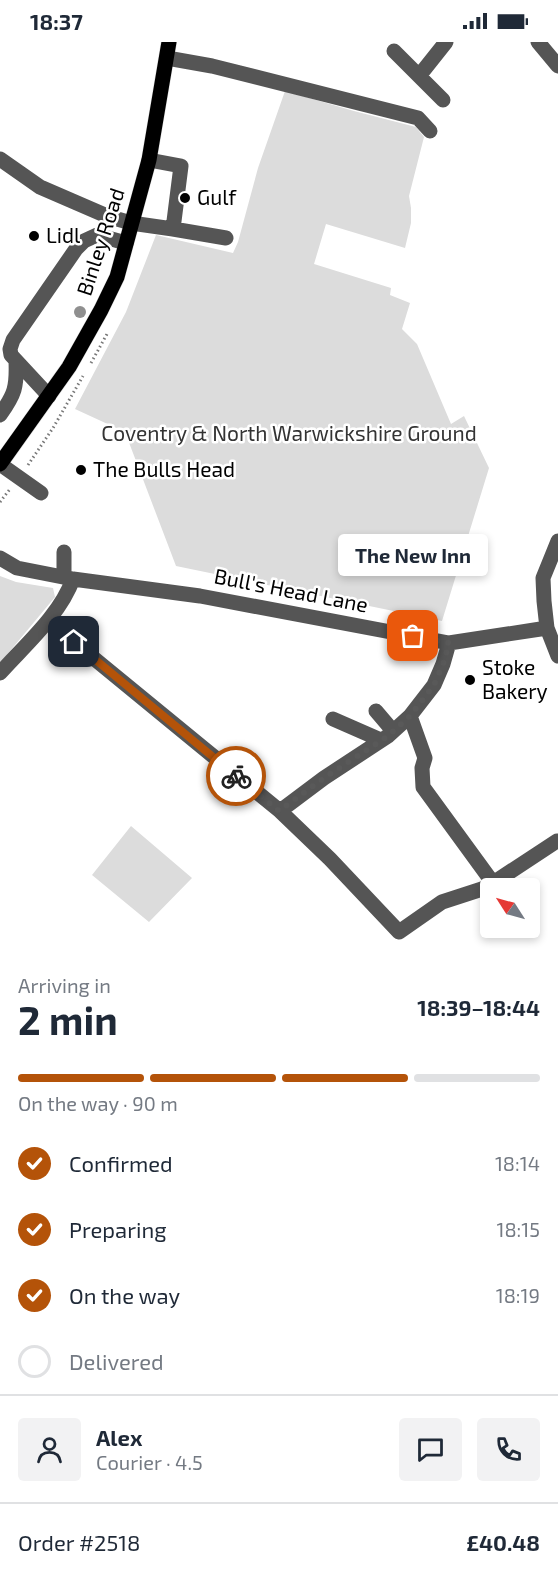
<!DOCTYPE html>
<html lang="en">
<head>
<meta charset="utf-8">
<style>
	:root { --surface:#fff; --page:#f2f2f3; --text:#1f2937; --muted:#747a83; --line:#e0e1e3; --accent:#b45309 }
	body { margin:0; font-family:"Exo 2",sans-serif; background:var(--page); color:var(--text); height:100vh; display:flex; flex-direction:column; font-size:22px; white-space:nowrap }
	* { box-sizing:border-box; margin:0 }
	p { font-size:20px; color:var(--muted) }
	.icon { flex:none; width:33px; height:33px; fill:none; stroke:currentColor; stroke-width:2; stroke-linecap:round; stroke-linejoin:round }
	.map { position:relative; height:914px; overflow:hidden }
	.side { display:flex; flex-direction:column; background:var(--surface); flex:1 }
	.side>* { flex:none }
	.needle { width:39px; rotate:306deg }
	.tools { position:absolute; left:480px; top:836px; display:grid; gap:12px }
	.tools a { display:grid; place-items:center; width:60px; height:60px; border-radius:6px; background:var(--surface); box-shadow:0 3px 9px #0003; font-size:30px }
	.pin { position:absolute; display:grid; place-items:center; width:51px; height:51px; color:#fff; margin:-26px; border-radius:12px; box-shadow:0 3px 9px #0006 }
	.courier { position:absolute; display:grid; place-items:center; width:60px; height:60px; margin:-30px; border:4px solid #b45309; border-radius:50%; background:#fff; color:#222; box-shadow:0 2px 8px #0007 }
	.bubble { position:absolute; height:42px; border-radius:6px; background:var(--surface); box-shadow:0 3px 9px #0003; font-size:20px; font-weight:700; line-height:42px; text-align:center }
	.headline em { font-style:normal; font-weight:700 }
	.headline div { display:flex; flex-direction:column-reverse }
	.headline { display:flex; align-items:center; justify-content:space-between; height:102px; padding:0 18px }
	h1 { font-size:39px; font-weight:700; line-height:45px }
	.bar { display:grid; grid-template-columns:repeat(4,1fr); gap:9px 6px; align-content:center; height:72px; padding:0 18px }
	.bar i { height:8px; border-radius:4px; background:var(--line) }
	.bar .selected { background:var(--accent) }
	.bar p { grid-column:span 4 }
	.line { display:flex; align-items:center; gap:15px; padding:0 18px; border-top:2px solid var(--line) }
	.line div { flex:1 }
	.round { display:grid; place-items:center; flex:none; width:63px; height:63px; border-radius:6px; background:var(--page) }
	ol { padding:0 18px; list-style:none }
	li { display:flex; align-items:center; gap:18px; height:66px }
	li p { margin-inline-start:auto }
	li .icon { padding:6px; border-radius:50%; background:var(--accent); color:#fff; stroke-width:4 }
	li:last-child { color:var(--muted) }
	li i { width:33px; height:33px; border:3px solid var(--line); border-radius:50% }
	.status { display:flex; justify-content:space-between; align-items:center; height:42px; padding:0 30px; background:var(--surface); direction:ltr }
	.status svg { height:16px; fill:currentColor }
	.map>svg:first-child { display:block }
	.green { fill:#dcdcdc }
	.lines { fill:none; stroke-linecap:round; stroke-linejoin:round }
	.major-casing { stroke:#dbdbdb; stroke-width:16 }
	.path { stroke:#777; stroke-width:3; stroke-dasharray:1.5 3; stroke-linecap:butt }
	.minor { stroke:#555; stroke-width:15 }
	.major { stroke:#000; stroke-width:15 }
	.tree { fill:#8f8f8f }
	.done { stroke:#595959; stroke-width:6; stroke-dasharray:0 10.8 }
	.route { stroke:#b45309; stroke-width:8 }
	.poi-dot { fill:#000; stroke:#fff; stroke-width:2 }
	.labels { text-anchor:middle; stroke-width:5; stroke-linejoin:round; paint-order:stroke }
	.poi-label { font-size:21px; fill:#000; stroke:#fff; text-anchor:start }
	.street-label { font-size:21px; fill:#000; stroke:#fff }
	.park-label { font-size:21px; fill:#333; stroke:#fff }
</style>
</head>
<body>
<div class="status"><b>18:37</b><svg viewBox="0 0 49 12"><path d="M0 12V9h3v3zM5 12V6h3v6zM10 12V3h3v9zM15 12V0h3v12zM26 1h20v11H26zM47 4h2v5h-2z"/></svg></div>
<div class="map">
<svg width="558" height="914" viewBox="0 0 558 914">
	<rect width="100%" height="100%" fill="#fff"/>
	<path class="green" d="M285,49L354,69L416,85L424,95L409,154L411,166V181L405,206L326,182L314,222L391,246L390,253L410,261L402,287L417,302L451,382L464,374L489,426L442,579L176,524L125,390L75,367L126,270L156,193L233,211L238,200L258,126Z
		M0,534L16,540L53,546L55,555L0,621Z
		M131,784L192,836L149,880L92,833Z"/>
	<g class="lines">
		<g class="major-casing">
			<path id="major" d="M0,422L69,325L101,268L117,235L149,118L169,0"/>
		</g>
		<path class="path" d="M91,321L107,292
			M28,423L53,386L83,334
			M0,460L10,447"/>
		<path class="minor" d="M538,0L558,24
			M394,9L419,34L446,0
			M167,16L212,24L418,76L430,89
			M419,34L443,58
			M0,117L40,145L107,174L131,181L173,187L181,124L149,118
			M173,187L226,196
			M49,354L11,313L10,307L13,298L76,207L84,199L97,193L126,201
			M0,373C15,352 17,345 16,319
			M0,422L41,451
			M558,499L543,536L544,559L547,586L558,614
			M0,516L17,526L73,537L200,554L449,601L547,586
			M64,535V510
			M51,575L52,582L280,769L324,736L388,694L410,674L434,643L443,622L449,601
			M0,631C25,603 60,573 73,537
			M376,669L393,689
			M410,674L425,716L422,726L423,745L493,841
			M333,677L381,698
			M280,769L330,817L399,890L442,860L482,847L493,841L557,799"/>
		<use href="#major" class="major"/>
	</g>
	<circle class="tree" cx="80" cy="270" r="6"/>
	<g class="lines">
		<path class="done" d="M236,734L279,769L324,736L388,694L410,674L434,643L443,622L449,601L413,594"/>
		<path class="route" d="M74,600L236,734"/>
	</g>
	<g class="poi-dot">
		<circle cx="185" cy="156" r="6"/>
		<circle cx="34" cy="194" r="6"/>
		<circle cx="81" cy="428" r="6"/>
		<circle cx="470" cy="638" r="6"/>
	</g>
	<g class="labels">
		<g class="poi-label">
			<text x="197" y="163">Gulf</text>
			<text x="46" y="201">Lidl</text>
			<text x="93" y="435">The Bulls Head</text>
			<text x="482" y="633">Stoke<tspan x="482" dy="24">Bakery</tspan></text>
		</g>
		<g class="street-label">
			<text transform="translate(101 200) rotate(-72)" y="7">Binley Road</text>
			<text transform="translate(291 549) rotate(11)" y="7">Bull's Head Lane</text>
		</g>
		<g class="park-label">
			<text x="289" y="399">Coventry &amp; North Warwickshire Ground</text>
		</g>
	</g>
</svg>
<div class="tools">
<a><svg class="needle" viewBox="-14 -14 28 28"><path d="M0-13l5 13h-10z" fill="#e53935"/><path d="M0 13l5-13h-10z" fill="#747a83"/></svg></a>
</div>
<div class="pin" style="left:413px;top:594px;background:#ea580c"><svg class="icon" aria-label="bag" viewBox="0 0 24 24"><path d="M5 8h14l-1 12H6zM9 8a3 3 0 0 1 6 0"/></svg></div>
<div class="pin" style="left:74px;top:600px;background:#1f2937"><svg class="icon" aria-label="home" viewBox="0 0 24 24"><path d="M3 11l9-7 9 7M6 9v11h12V9"/></svg></div>
<div class="courier" style="left:236px;top:734px"><svg class="icon" aria-label="bike" viewBox="0 0 24 24"><circle cx="6" cy="16" r="4"/><circle cx="18" cy="16" r="4"/><path d="M6 16l4-8h5l3 8M10 8l3 8H6M13 5h3"/></svg></div>
<div class="bubble" style="left:338px;top:492px;width:150px">The New Inn</div>
</div>
<section class="side">
<div class="headline"><div><h1>2 min</h1><p>Arriving in</p></div><em>18:39–18:44</em></div>
<div class="bar"><i class="selected"></i><i class="selected"></i><i class="selected"></i><i></i><p>On the way · 90 m</p></div>
<ol>
<li><svg class="icon" aria-label="check" viewBox="0 0 24 24"><path d="M5 12l5 5 9-10"/></svg>Confirmed<p>18:14</p></li>
<li><svg class="icon" aria-label="check" viewBox="0 0 24 24"><path d="M5 12l5 5 9-10"/></svg>Preparing<p>18:15</p></li>
<li><svg class="icon" aria-label="check" viewBox="0 0 24 24"><path d="M5 12l5 5 9-10"/></svg>On the way<p>18:19</p></li>
<li><i></i>Delivered</li>
</ol>
<div class="line" style="height:108px"><a class="round"><svg class="icon" aria-label="person" viewBox="0 0 24 24"><circle cx="12" cy="8" r="4"/><path d="M4 21q1-7 8-7t8 7"/></svg></a><div><b>Alex</b><p>Courier · 4.5</p></div><a class="round"><svg class="icon" aria-label="chat" viewBox="0 0 24 24"><path d="M4 5h16v11H9l-5 4z"/></svg></a><a class="round"><svg class="icon" aria-label="phone" viewBox="0 0 24 24"><path d="M5 4h4l2 5-3 2q2 4 5 5l2-3 5 2v4C11 20 4 13 5 4z"/></svg></a></div>
<div class="line" style="height:78px"><div>Order #2518</div><b>£40.48</b></div>
</section>
</body>
</html>
